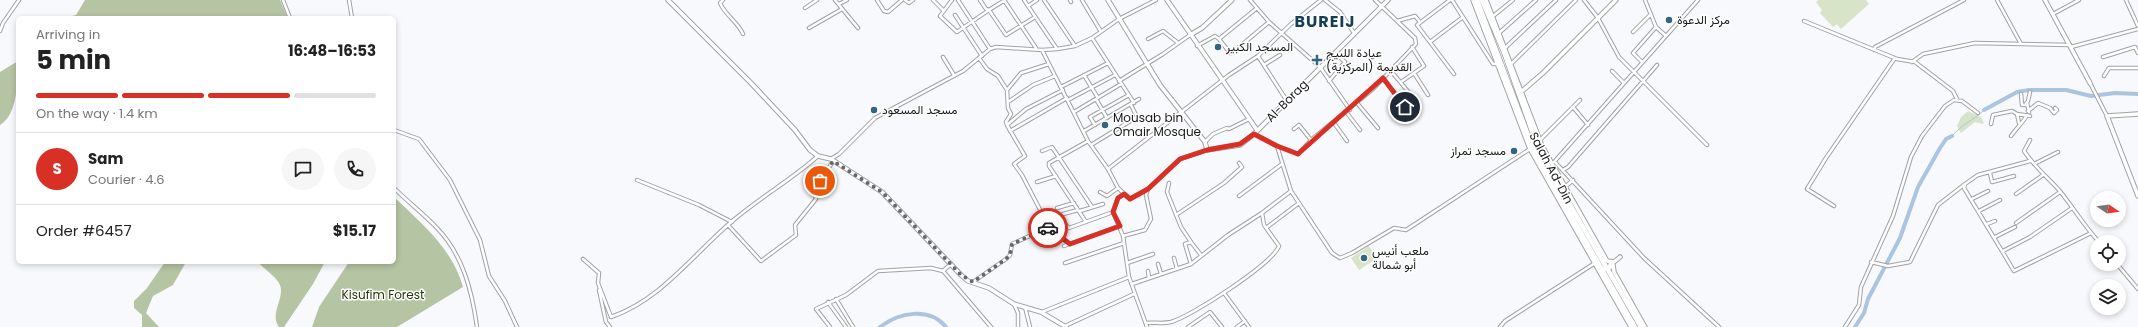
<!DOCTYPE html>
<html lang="en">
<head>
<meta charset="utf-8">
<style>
	:root { --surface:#fff; --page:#f6f6f6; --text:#222; --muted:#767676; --line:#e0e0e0; --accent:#d93025 }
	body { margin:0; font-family:Poppins,Vazirmatn,sans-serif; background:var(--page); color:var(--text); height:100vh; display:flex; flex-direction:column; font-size:15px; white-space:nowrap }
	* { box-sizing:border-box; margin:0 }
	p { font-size:13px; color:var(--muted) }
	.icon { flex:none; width:22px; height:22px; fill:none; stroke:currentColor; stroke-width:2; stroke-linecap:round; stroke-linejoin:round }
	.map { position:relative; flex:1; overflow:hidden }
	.panel { position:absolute; left:16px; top:16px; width:380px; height:248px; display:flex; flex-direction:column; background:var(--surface); border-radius:6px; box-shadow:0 2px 6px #0003 }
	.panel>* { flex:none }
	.needle { width:26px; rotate:103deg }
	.controls { position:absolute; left:2090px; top:191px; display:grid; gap:8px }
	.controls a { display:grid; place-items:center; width:36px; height:36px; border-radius:50%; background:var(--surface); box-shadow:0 2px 6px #0003; font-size:20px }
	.pin { position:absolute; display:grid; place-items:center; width:34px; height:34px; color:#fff; margin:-17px; border:2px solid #fff; border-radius:50%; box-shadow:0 1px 4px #0007 }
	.courier { position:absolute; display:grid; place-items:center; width:40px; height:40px; margin:-20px; border:3px solid #d93025; border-radius:50%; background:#fff; color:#222; box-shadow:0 1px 5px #0007 }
	.head em { font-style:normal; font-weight:700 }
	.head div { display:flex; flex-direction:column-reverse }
	.head { display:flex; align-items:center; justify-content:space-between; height:68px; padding:0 20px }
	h1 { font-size:26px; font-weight:700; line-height:30px }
	.bar { display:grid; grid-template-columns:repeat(4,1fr); gap:6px 4px; align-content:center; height:48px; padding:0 20px }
	.bar i { height:5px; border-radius:3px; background:var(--line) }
	.bar .selected { background:var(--accent) }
	.bar p { grid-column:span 4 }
	.line { display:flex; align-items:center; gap:10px; padding:0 20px; border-top:1px solid var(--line) }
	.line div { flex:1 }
	.round { display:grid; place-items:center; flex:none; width:42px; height:42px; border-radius:21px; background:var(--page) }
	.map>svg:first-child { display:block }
	.green { fill:#d7e4c8 }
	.forest { fill:#b5c4a3 }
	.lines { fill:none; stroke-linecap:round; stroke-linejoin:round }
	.stream { stroke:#abc5e0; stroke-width:1 }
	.river { stroke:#abc5e0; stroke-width:4 }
	.street-casing { stroke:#a1a2a5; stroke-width:4.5 }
	.secondary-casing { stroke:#a1a2a5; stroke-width:5.5 }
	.highway-casing { stroke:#a1a2a5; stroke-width:6 }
	.street { stroke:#fff; stroke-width:2.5 }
	.secondary { stroke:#fff; stroke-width:3.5 }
	.highway { stroke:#fff; stroke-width:4.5 }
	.done { stroke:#666768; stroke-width:4; stroke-dasharray:0 7.2 }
	.route { stroke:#d93025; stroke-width:5 }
	.poi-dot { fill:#326582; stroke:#fff; stroke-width:1.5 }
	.labels { text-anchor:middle; stroke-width:3; stroke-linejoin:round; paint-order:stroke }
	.poi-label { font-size:12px; fill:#181819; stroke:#fff; text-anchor:start }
	.street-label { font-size:12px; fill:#181819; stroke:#fff }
	.park-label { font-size:12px; fill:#263905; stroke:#fff }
	.district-label { font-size:16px; font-weight:bold; letter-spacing:1px; fill:#153f56; stroke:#fff }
</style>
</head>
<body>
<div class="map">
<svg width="2138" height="327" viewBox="0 0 2138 327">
	<rect width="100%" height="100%" fill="#f8f9fc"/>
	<path class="green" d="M1818,0H1866L1869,4L1841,29L1837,24L1833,27L1820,13L1822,10L1816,2Z
		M1968,111L1981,117L1984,123L1983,124L1975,122L1961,133L1957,126L1961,117Z
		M1369,246L1377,258L1359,270L1351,258Z"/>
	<path class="forest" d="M85,0H280L288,18H63L76,15Z
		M18,61C18,79 18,115 0,125V72Z
		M394,197C422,224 452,248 463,287L397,327H312L319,307L349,262H394Z
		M165,262H186L173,285L153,296L146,313L159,327H142V315L134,308V301L147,288Z
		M258,262H325L313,284L284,327H279C269,314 285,298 280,285C276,276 265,270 258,262Z"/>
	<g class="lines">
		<path class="stream" d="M1952,136C1962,124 1974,120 1984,110"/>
		<path class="river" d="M1984,110L2017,92L2029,90H2066L2091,96L2115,93L2138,94
			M880,327C898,313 929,306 946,327
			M1855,327L1864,313L1868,299L1900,238L1918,187L1940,148L1946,139L1952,136"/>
		<g class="street-casing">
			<path id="street" d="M283,0L290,18
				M349,0L352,18
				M723,0L720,3C725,15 738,22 743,34
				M835,0L858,28
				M877,0L884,11L888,12L902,0
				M905,0L909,3L913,0
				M933,0L944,11
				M952,0L940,16L957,32L989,10L1006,35L1035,17
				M958,0L990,49
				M980,0L986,9L989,10L1005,0
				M1004,0L1036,48
				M1024,0L1057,49
				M1044,0L1075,46
				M1070,0L1071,2
				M1082,0L1100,30
				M1250,0L1269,22L1320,67L1350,110
				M1325,0L1340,12L1354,33
				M1450,0L1417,25L1454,74
				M1452,0L1493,64H1497
				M1584,0L1598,18L1619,57L1707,145
				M1645,0L1656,27L1666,36
				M1997,0L2021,44
				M2126,0L2138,26
				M839,4L847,0
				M1028,6L1037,0
				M805,8L817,0
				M2053,14L2079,0
				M955,15L982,56
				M1492,17L1513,0
				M1397,21L1415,16L1420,22
				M1804,21L1897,59L1915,62L1953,91L1957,99
				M809,28L842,9
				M0,31L3,23L19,0
				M1633,32L1651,14
				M1499,33L1536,0
				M1092,38L1134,103
				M1148,39L1163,31L1177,42
				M1219,39L1230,53H1232L1269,22
				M1430,42L1463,17
				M1197,46L1215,36L1219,39L1257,8
				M2071,47L2138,29
				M1505,48L1556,0
				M1042,50L1088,141L1108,169L1118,188L1130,199L1148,189L1180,159L1207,150
				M1874,50L1875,47L1964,0
				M1258,56L1287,101
				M943,57L954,75
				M2103,57L2135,47L2138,53
				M979,58L987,69L998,76L1007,90L1008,108L1011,114L1006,122L1007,125L1025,156L1014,164L1022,175L1049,227L1070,244
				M1642,62L1633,53L1656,27
				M1912,62L1923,54L1975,43L2070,45
				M1511,64L1576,0
				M1264,65L1280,55
				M1391,71L1411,95
				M1612,71L1624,83
				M1414,73L1428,95
				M1084,75L1098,98
				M2104,76L2109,68H2138
				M1383,78L1405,107
				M1119,81L1163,54L1190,35
				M1329,81L1345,62L1335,53
				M1401,82L1424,66L1412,47
				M2090,83L2107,116
				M1061,87L1108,63
				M1007,90L1021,73L1049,64
				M2021,94L2022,105H2025L2028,101L2030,92
				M1096,99L1107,118
				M1068,100L1115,75
				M1008,102L1033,85L1055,76
				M1357,103L1378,128
				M2027,103L2029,112
				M1573,107L1588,125
				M2028,111L2038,103L2050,108L2054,113L2057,110L2055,108
				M1074,112L1121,84
				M1347,113L1360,130
				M2017,114L2030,116
				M1334,123L1347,141
				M1991,124L1993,115L2012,111L2017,114L2019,123
				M1007,125L1026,109L1063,90
				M1095,125L1090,117L1129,95
				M1294,129L1299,125L1311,140
				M394,130L419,139L450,180L480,240L489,276L505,301L517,327
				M1010,131L1067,98
				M1084,131L1139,99
				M1254,134L1277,146L1298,154L1311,140L1373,89L1416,44L1415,38L1375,0
				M2011,136C2015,130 2025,120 2027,115
				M1540,140L1580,100
				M2030,140L2024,151C2034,166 2047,177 2059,190C2073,207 2084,226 2099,242
				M1205,142L1213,134L1227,128L1229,129L1249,119
				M1091,145L1137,117L1131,105
				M1277,146L1291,191L1332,253L1340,258L1352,253L1394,228L1406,230L1530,149
				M1042,151L1052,147L1092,207
				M831,159L839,154L875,118L963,71L990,49L996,47L1042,50L1057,49L1075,46L1092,38L1119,19L1156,0
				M2030,161L1978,175L1965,184L1964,188L2014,271L2091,233
				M1554,162L1698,0
				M1555,162L1644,258L1719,327
				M2034,164L2058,152
				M1108,169L1229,75L1258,56L1291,24L1321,0
				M1563,170L1568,167L1657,65
				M1990,173L1992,182L2014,176
				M637,180L699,205L732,222
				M1037,182L1056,176
				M1565,187L1573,180
				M394,188C408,202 424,214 437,228C463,255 472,291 477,327
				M1100,192L1107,196L1118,188
				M2016,194L2043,175
				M1239,196L1282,164
				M1972,199L1988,191
				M1834,206L1807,189L1826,158L1895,58
				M1057,208L1074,203
				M1080,211L1103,204
				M1979,211L2000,200
				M1113,212L1123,236
				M1063,214L1078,210
				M1176,215L1224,183L1242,167L1239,163
				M1063,222L1069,228L1113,212L1118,198L1124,194
				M1086,222L1049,166V163L1088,141
				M2016,223L2060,192
				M1987,224L1995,221
				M728,225L761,261L796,235L795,225L816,199L814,192L833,161
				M1266,228L1299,203
				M1995,237L2015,227
				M1191,242L1201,255
				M1064,246L1119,226
				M2003,251L2030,237L2072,208
				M1174,258L1177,269
				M583,259L599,273L598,283
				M1871,262L1888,266L1910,262L1938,205L1965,184
				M1065,263L1124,243
				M1127,263L1153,254
				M951,264L943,271L991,327
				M1158,264L1161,274
				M1191,264L1228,235L1262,213L1291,191
				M2117,264L2138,289
				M1148,271L1149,278
				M973,282L1006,259L1010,255L1012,244L1049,227
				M598,283L611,317C660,300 691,257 729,224C757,199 790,181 818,156
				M1132,284L1191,264L1185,244L1191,242L1181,227L1167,192L1169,183
				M599,290L606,322L610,327
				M1224,293L1249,327
				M836,299L853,327
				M828,302L846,327
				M1014,304L1018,313V327
				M1025,307L1030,327
				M1042,312L1129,277
				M1146,323C1154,322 1163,324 1171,322C1192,316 1272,264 1279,246L1264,225L1262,213
				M1065,326L1134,294
				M830,327L816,309L846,295L878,271L931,268L943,271
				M1147,327L1129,277L1123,236L1145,230L1151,219L1146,195L1148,189
				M1188,327L1210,312L1222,327
				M1237,327L1245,321
				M1500,327L1505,321L1595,263
				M1845,327L1859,305L1861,287L1893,216L1911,157L1922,136L1945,106L1954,100L1962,101L1978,113"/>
		</g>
		<g class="secondary-casing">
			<path id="secondary" d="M668,0L751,83L795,130L810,150L818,156L831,159L882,192L961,275L968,281L989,288L1014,304L1041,312L1066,327
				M1108,0L1160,85L1205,142L1207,150L1240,145L1254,134L1388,0
				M1167,0L1257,130
				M1473,0L1530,149L1631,327
				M1486,0L1542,146L1607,261L1614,262L1620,257
				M2045,0L2090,83
				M1190,35L1202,28L1232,0
				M1521,92L1543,73L1616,0
				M2138,114L2107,116L2138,196
				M1613,265L1614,272L1645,327"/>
		</g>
		<g class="highway-casing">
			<path id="highway" d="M1477,0L1534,151L1635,327
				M1482,0L1504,52L1536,142L1554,177L1641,327
				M1604,269L1610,267L1611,263"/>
		</g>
		<use href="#street" class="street"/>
		<use href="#secondary" class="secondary"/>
		<use href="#highway" class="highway"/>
	</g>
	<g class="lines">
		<path class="done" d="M820,181L833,161L882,192L961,275L973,282L1006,259L1010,255L1012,244L1048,228"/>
		<path class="route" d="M1048,228L1070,244L1120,226L1113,212L1118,198L1124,194L1130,199L1148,189L1180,159L1207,150L1240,144L1254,134L1277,146L1298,154L1383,78L1405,107"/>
	</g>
	<g class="poi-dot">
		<circle cx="1669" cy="20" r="4"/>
		<circle cx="1218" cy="47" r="4"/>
		<path d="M1315 54h4v4h4v4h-4v4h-4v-4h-4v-4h4z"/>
		<circle cx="874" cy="110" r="4"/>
		<circle cx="1105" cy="125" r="4"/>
		<circle cx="1514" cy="151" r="4"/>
		<circle cx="1364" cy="258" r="4"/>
	</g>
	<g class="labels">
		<g class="poi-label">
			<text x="1677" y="24">مركز الدعوة</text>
			<text x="1226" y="51">المسجد الكبير</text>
			<text x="1326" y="57">عيادة اللىيج<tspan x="1326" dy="14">القديمة (المركزية)</tspan></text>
			<text x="882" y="114">مسجد المسعود</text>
			<text x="1113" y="122">Mousab bin<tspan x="1113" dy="14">Omair Mosque</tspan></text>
			<text x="1506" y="155" text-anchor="end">مسجد تمراز</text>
			<text x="1372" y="255">ملعب أنيس<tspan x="1372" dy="14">أبو شمالة</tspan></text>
		</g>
		<g class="street-label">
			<text transform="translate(1287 101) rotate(-45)" y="4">Al-Borag</text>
			<text transform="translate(1551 168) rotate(62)" y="4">Salah Ad-Din</text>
		</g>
		<g class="park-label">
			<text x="383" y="299">Kisufim Forest</text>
		</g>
		<g class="district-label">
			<text x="1325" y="27">BUREIJ</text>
		</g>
	</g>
</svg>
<div class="controls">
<a><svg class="needle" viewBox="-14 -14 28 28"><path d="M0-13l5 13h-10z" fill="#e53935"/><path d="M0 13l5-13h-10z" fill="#767676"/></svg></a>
<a><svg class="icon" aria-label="locate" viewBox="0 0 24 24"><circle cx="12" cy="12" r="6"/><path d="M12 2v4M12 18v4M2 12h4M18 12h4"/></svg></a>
<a><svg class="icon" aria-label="layers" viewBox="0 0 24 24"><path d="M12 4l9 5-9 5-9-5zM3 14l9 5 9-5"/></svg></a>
</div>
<div class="pin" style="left:820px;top:181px;background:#ea580c"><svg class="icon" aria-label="bag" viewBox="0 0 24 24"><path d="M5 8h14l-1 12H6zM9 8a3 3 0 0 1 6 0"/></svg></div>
<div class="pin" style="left:1405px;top:107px;background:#1f2937"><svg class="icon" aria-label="home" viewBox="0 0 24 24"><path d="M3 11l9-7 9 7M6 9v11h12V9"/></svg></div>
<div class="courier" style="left:1048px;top:228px"><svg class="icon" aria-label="car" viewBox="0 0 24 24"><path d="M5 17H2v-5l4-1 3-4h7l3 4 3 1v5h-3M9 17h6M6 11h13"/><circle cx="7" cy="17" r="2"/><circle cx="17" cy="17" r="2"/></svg></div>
<section class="panel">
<div class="head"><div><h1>5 min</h1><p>Arriving in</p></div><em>16:48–16:53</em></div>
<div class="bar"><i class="selected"></i><i class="selected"></i><i class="selected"></i><i></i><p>On the way · 1.4 km</p></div>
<div class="line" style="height:72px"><b class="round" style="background:var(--accent);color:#fff">S</b><div><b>Sam</b><p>Courier · 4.6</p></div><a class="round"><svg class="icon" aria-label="chat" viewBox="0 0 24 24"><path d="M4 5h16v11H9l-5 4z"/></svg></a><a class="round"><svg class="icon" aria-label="phone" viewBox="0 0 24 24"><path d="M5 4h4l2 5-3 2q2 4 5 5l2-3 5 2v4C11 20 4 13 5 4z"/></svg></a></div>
<div class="line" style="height:52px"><div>Order #6457</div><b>$15.17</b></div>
</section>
</div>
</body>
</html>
